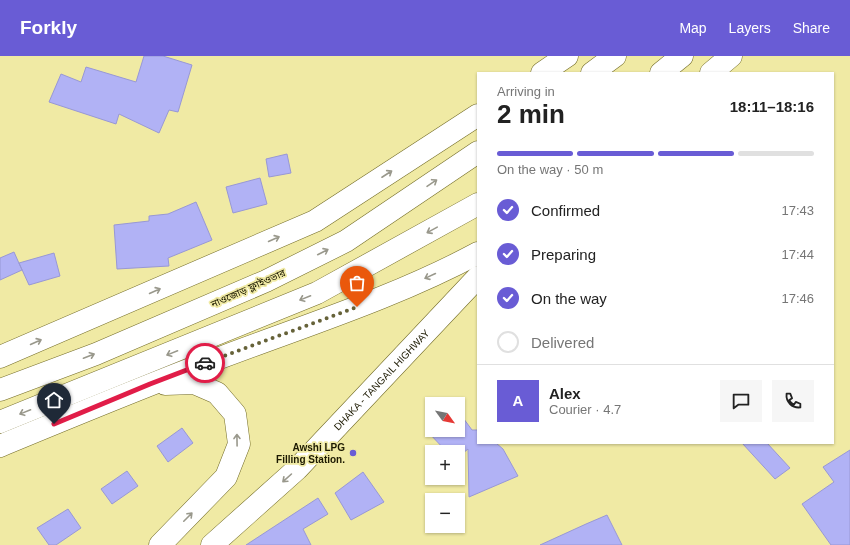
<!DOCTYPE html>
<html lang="en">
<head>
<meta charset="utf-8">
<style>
	:root { --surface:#fff; --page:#f6f6f6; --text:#222; --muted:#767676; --line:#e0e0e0; --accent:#695cd5 }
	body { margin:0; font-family:Helvetica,"Noto Sans Bengali",sans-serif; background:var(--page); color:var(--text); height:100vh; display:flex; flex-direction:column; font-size:15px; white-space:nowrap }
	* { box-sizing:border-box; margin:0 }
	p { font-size:13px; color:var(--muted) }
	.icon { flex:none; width:22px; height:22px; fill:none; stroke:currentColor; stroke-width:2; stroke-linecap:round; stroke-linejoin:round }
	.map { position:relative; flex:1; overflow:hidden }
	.details { position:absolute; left:477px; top:16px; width:357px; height:372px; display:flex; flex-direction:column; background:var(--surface); border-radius:0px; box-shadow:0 1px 3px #0004 }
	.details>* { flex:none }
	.needle { width:26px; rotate:123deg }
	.fabs { position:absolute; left:425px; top:341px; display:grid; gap:8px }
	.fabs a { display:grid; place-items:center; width:40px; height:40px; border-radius:0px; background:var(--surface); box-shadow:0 1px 3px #0004; font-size:20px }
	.pin { position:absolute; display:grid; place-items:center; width:34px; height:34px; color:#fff; margin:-41px -17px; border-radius:50% 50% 50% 0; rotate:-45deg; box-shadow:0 0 4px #0007 }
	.pin .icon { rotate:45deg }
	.courier { position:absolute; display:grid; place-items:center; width:40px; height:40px; margin:-20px; border:3px solid #e11d48; border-radius:50%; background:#fff; color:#222; box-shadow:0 1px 5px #0007 }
	.headline em { font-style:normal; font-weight:800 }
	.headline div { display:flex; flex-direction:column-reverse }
	.headline { display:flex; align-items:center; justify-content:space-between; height:68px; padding:0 20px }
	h1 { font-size:26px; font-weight:800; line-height:30px }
	.bar { display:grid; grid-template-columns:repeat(4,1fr); gap:6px 4px; align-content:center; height:48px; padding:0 20px }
	.bar i { height:5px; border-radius:3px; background:var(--line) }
	.bar .selected { background:var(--accent) }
	.bar p { grid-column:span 4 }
	.line { display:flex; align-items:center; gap:10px; padding:0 20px; border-top:1px solid var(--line) }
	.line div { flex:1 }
	.round { display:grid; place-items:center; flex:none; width:42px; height:42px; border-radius:0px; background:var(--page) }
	ol { padding:0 20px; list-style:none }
	li { display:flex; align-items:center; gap:12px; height:44px }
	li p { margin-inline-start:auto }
	li .icon { padding:4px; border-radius:50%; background:var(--accent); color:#fff; stroke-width:4 }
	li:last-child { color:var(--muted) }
	li i { width:22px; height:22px; border:2px solid var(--line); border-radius:50% }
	header { display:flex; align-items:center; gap:24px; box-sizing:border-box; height:56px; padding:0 20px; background:var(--accent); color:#fff }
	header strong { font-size:19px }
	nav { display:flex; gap:22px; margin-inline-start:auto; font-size:14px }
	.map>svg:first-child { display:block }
	.building { fill:#b1b2f5; stroke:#9898d5 }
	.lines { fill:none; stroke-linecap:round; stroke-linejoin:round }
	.trunk-casing { stroke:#736c28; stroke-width:23 }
	.trunk { stroke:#fff; stroke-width:22 }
	.oneway { stroke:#99988c }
	.done { stroke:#666239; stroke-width:4; stroke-dasharray:0 7.2 }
	.route { stroke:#e11d48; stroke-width:5 }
	.poi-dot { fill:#695cd5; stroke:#f0eaa4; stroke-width:1.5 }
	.labels { text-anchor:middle; stroke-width:3.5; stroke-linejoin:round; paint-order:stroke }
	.street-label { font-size:10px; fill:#1c1900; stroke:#f0eaa4 }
	.poi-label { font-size:10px; font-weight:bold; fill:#1c1900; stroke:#f0eaa4; text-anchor:end }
</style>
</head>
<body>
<header>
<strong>Forkly</strong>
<nav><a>Map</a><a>Layers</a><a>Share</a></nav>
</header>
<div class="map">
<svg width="850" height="489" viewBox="0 0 850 489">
	<rect width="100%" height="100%" fill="#f0eaa4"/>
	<path class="building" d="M144,0H163L192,9L178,56L169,54L159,77L119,58L116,68L49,46L61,18L81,26L86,11L136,26Z
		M287,98L291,117L269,121L266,103Z
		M260,122L267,148L233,157L226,131Z
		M196,146L212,184L168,202L169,210L117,213L114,169L149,165V160L168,158Z
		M14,196L22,214L0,224V202Z
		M54,197L60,220L29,229L19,207Z
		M458,355L472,374H478V387H496L503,393L518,420L469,441L468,393L458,401V396H447L426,374H458Z
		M182,372L193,387L168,406L157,390Z
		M742,387H767L790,412L775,423Z
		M850,394V489H831L802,448L834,426L823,411Z
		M127,415L138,430L112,448L101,433Z
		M363,416L384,446L351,464L335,437Z
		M318,442L328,458L303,473L311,489H246Z
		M68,453L81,472L56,489H49L37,472Z
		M607,459L622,489H540L586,468Z"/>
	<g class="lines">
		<g class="trunk-casing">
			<g id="trunk">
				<path d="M542,17L567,0"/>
				<path d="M592,17L615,0"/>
				<path d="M661,17L682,0"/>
				<path d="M711,17L731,0"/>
				<path d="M0,301L315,165L478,59"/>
				<path d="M0,334L96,298L266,225L346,185L478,96"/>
				<path d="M0,366L317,237L478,148"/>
				<path d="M0,390C75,359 149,328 225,300C310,268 398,240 478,197"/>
				<path d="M160,489L226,421L239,388L235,358L217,337L194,327L165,328"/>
				<path id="s1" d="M212,489L297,413L478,221"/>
			</g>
		</g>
		<use href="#trunk" class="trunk"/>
	</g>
	<defs><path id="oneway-shaft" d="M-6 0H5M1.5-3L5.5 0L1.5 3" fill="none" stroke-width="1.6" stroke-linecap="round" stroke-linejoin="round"/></defs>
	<g class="oneway">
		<use href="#oneway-shaft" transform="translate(387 118) rotate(-33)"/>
		<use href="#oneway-shaft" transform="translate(432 127) rotate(-34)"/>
		<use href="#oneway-shaft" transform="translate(432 174) rotate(151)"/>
		<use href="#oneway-shaft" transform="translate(274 183) rotate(-24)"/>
		<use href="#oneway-shaft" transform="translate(323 196) rotate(-27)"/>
		<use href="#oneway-shaft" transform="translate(430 220) rotate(155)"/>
		<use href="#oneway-shaft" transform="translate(155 235) rotate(-24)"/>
		<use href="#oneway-shaft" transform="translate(305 242) rotate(158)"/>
		<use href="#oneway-shaft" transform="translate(36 286) rotate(-24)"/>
		<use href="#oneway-shaft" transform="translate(172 297) rotate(158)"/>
		<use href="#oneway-shaft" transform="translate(89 300) rotate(-21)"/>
		<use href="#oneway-shaft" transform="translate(25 356) rotate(158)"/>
		<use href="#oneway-shaft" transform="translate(237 384) rotate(-91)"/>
		<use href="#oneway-shaft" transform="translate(287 422) rotate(138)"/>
		<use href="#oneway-shaft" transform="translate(188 461) rotate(-45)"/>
	</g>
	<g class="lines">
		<path class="done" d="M205,307L357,251"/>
		<path class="route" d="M54,368L150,328L205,307"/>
	</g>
	<circle class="poi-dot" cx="353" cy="397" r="4"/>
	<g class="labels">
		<g class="street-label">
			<text transform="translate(248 232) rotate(-24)" y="4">নাওজোড় ফ্লাইওভার</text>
			<text dy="4" stroke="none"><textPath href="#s1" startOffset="237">DHAKA - TANGAIL HIGHWAY</textPath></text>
		</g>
		<g class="poi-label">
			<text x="345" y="395">Awshi LPG<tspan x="345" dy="12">Filling Station.</tspan></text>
		</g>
	</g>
</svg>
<div class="fabs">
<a><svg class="needle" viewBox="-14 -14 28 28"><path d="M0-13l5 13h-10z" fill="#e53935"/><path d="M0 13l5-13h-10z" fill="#767676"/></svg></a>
<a>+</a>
<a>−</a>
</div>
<div class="pin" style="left:357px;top:251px;background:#ea580c"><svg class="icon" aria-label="bag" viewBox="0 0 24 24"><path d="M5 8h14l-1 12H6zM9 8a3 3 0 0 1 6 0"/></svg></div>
<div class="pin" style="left:54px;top:368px;background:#1f2937"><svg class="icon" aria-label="home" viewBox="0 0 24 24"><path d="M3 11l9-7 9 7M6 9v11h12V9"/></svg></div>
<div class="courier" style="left:205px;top:307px"><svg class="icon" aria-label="car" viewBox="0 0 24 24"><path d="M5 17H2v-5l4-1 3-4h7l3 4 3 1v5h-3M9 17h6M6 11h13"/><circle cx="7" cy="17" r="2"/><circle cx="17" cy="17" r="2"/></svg></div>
<section class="details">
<div class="headline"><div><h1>2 min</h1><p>Arriving in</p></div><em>18:11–18:16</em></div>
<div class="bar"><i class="selected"></i><i class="selected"></i><i class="selected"></i><i></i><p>On the way · 50 m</p></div>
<ol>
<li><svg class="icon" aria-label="check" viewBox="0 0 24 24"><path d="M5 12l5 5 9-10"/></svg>Confirmed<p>17:43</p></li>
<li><svg class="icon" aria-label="check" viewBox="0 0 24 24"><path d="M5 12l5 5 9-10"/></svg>Preparing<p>17:44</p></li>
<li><svg class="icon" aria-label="check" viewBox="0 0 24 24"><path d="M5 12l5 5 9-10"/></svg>On the way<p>17:46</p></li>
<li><i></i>Delivered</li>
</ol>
<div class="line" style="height:72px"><b class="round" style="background:var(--accent);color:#fff">A</b><div><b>Alex</b><p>Courier · 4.7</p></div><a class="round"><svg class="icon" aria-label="chat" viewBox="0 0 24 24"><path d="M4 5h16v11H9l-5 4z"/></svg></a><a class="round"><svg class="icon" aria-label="phone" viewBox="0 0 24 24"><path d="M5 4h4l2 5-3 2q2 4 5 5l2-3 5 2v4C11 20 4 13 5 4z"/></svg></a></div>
</section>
</div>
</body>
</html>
